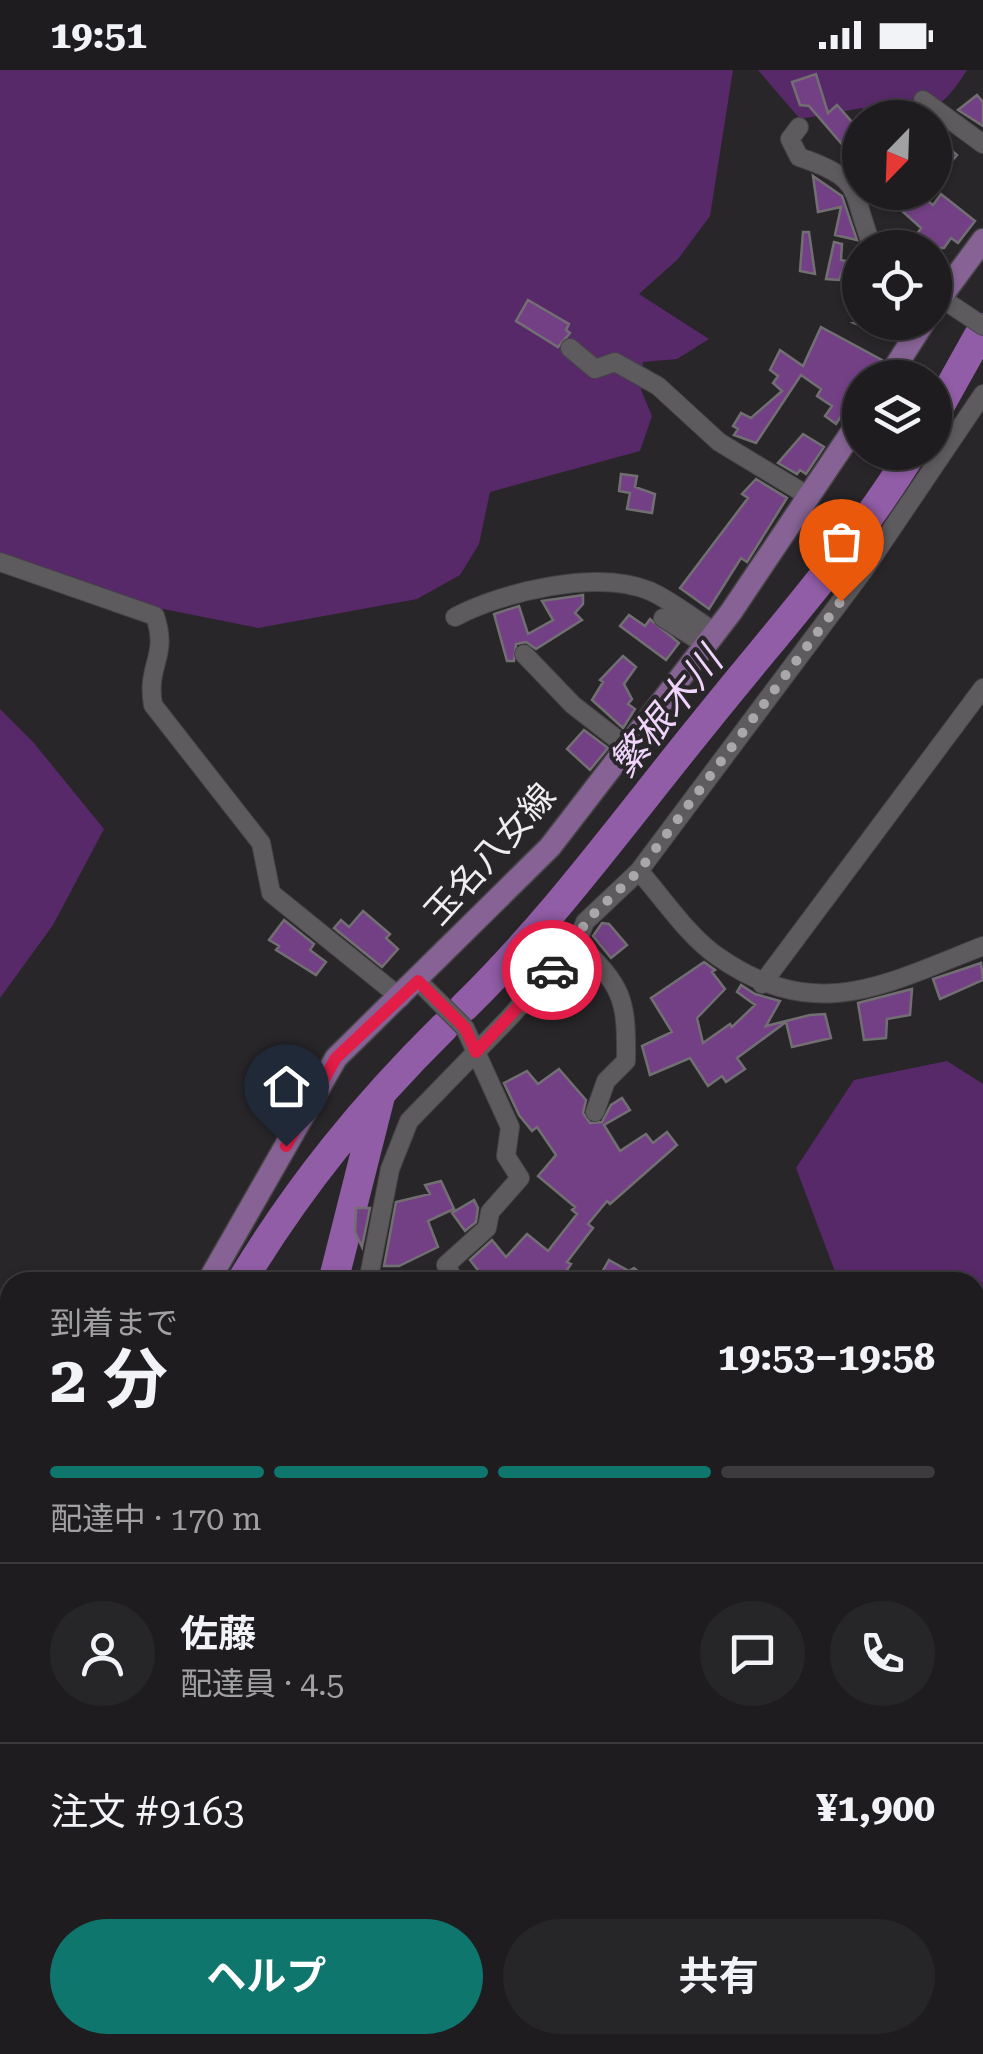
<!DOCTYPE html>
<html lang="ja">
<head>
<meta charset="utf-8">
<style>
	:root { --surface:#1e1c1f; --page:#262528; --text:#f1f3f6; --muted:#a1a1a4; --line:#3c3a3d; --accent:#0f766e }
	body { margin:0; font-family:"Roboto Serif","Noto Sans JP",serif; background:var(--page); color:var(--text); height:100vh; display:flex; flex-direction:column; font-size:38px; white-space:nowrap }
	* { box-sizing:border-box; margin:0 }
	p { font-size:32px; color:var(--muted) }
	.icon { flex:none; width:55px; height:55px; fill:none; stroke:currentColor; stroke-width:2; stroke-linecap:round; stroke-linejoin:round }
	.map { position:relative; flex:1; overflow:hidden }
	.sheet { position:absolute; left:0px; top:1202px; width:985px; height:782px; display:flex; flex-direction:column; background:var(--surface); border-radius:30px 30px 0 0; box-shadow:0 2px 8px #0004,0 0 0 2px var(--line) }
	.sheet>* { flex:none }
	.needle { width:65px; rotate:203deg }
	.buttons { position:absolute; left:842px; top:30px; display:grid; gap:20px }
	.buttons a { display:grid; place-items:center; width:110px; height:110px; border-radius:50%; background:var(--surface); box-shadow:0 2px 8px #0004,0 0 0 2px var(--line); font-size:50px }
	.pin { position:absolute; display:grid; place-items:center; width:85px; height:85px; color:#fff; margin:-102px -42px; border-radius:50% 50% 50% 0; rotate:-45deg; box-shadow:0 0 10px #0007 }
	.pin .icon { rotate:45deg }
	.courier { position:absolute; display:grid; place-items:center; width:100px; height:100px; margin:-50px; border:8px solid #e11d48; border-radius:50%; background:#fff; color:#222; box-shadow:0 2px 12px #0007 }
	.overview em { font-style:normal; font-weight:700 }
	.overview div { display:flex; flex-direction:column-reverse }
	.overview { display:flex; align-items:center; justify-content:space-between; height:170px; padding:0 50px }
	h1 { font-size:65px; font-weight:700; line-height:75px }
	.bar { display:grid; grid-template-columns:repeat(4,1fr); gap:15px 10px; align-content:center; height:120px; padding:0 50px }
	.bar i { height:12px; border-radius:8px; background:var(--line) }
	.bar .current { background:var(--accent) }
	.bar p { grid-column:span 4 }
	.line { display:flex; align-items:center; gap:25px; padding:0 50px; border-top:2px solid var(--line) }
	.line div { flex:1 }
	.round { display:grid; place-items:center; flex:none; width:105px; height:105px; border-radius:52px; background:var(--page) }
	.button { display:flex; gap:20px; margin-top:auto; padding:20px 50px }
	.button a { flex:1; height:115px; border-radius:60px; background:var(--accent); color:#fff; font-size:40px; font-weight:700; line-height:115px; text-align:center }
	.button a+a { background:var(--page); color:var(--text) }
	.status { display:flex; justify-content:space-between; align-items:center; height:70px; padding:0 50px; background:var(--surface); direction:ltr }
	.status svg { height:28px; fill:currentColor }
	.map>svg:first-child { display:block }
	.green { fill:#582969 }
	.lines { fill:none; stroke-linecap:round; stroke-linejoin:round }
	.river { stroke:#915da6; stroke-width:30 }
	.building { fill:#734086; stroke:#726f73; stroke-width:2.5 }
	.minor-casing { stroke:#464447; stroke-width:20 }
	.major-casing { stroke:#464447; stroke-width:25 }
	.minor { stroke:#5e5b5f; stroke-width:18 }
	.major { stroke:#866394; stroke-width:22 }
	.done { stroke:#a9a7aa; stroke-width:10; stroke-dasharray:0 18 }
	.route { stroke:#e11d48; stroke-width:12 }
	.labels { text-anchor:middle; stroke-width:8; stroke-linejoin:round; paint-order:stroke }
	.street-label { font-size:35px; fill:#efedef; stroke:#282629 }
	.water-label { font-size:38px; font-style:italic; fill:#f0d4fc; stroke:#282629 }
</style>
</head>
<body>
<div class="status"><b>19:51</b><svg viewBox="0 0 49 12"><path d="M0 12V9h3v3zM5 12V6h3v6zM10 12V3h3v9zM15 12V0h3v12zM26 1h20v11H26zM47 4h2v5h-2z"/></svg></div>
<div class="map">
<svg width="983" height="1984" viewBox="0 0 983 1984">
	<rect width="100%" height="100%" fill="#282629"/>
	<path class="green" d="M0,0H733L710,146L678,189L639,224L709,269L677,289L643,292L641,320L652,346L640,381L490,422L479,474L460,505L417,529L258,558L98,526L0,493Z
		M758,0H967C937,48 921,47 868,47L862,38L800,49Z
		M0,639L33,672L104,759L53,855L0,928Z
		M947,991L983,1014V1426L975,1420V1212H839L796,1098L854,1010Z
		M975,1866L983,1984H813V1975H975Z
		M10,1967V1975H153L152,1984H0Z"/>
	<g class="lines">
		<path class="river" d="M935,344L983,258
			M464,937C554,849 625,750 704,653C775,564 852,480 912,382
			M241,1212C299,1116 364,1036 444,957
			M333,1212L380,1026
			M0,1594L10,1583
			M492,1975L494,1984"/>
	</g>
	<path class="building" d="M816,4L828,43L837,35L860,61V67L846,79L809,36L800,35L792,12Z
		M977,25L983,32V56L958,40Z
		M935,65L957,85L943,101L935,95Z
		M813,106L842,126L857,170L835,165L841,137L818,142Z
		M897,122H916L933,135L941,124L975,151L958,173L951,168L944,178H908L921,158L891,131Z
		M803,162H809L815,204L800,201Z
		M834,172L842,174L841,190L846,191L839,210L826,209Z
		M528,230L569,254L566,260L570,263L558,277L516,251Z
		M860,252H904L895,270L854,253Z
		M821,257L882,290L873,308H860L857,336L849,334L836,354L825,346L832,336L817,326L821,319L801,305L756,373L734,365L738,359L733,356L741,343L751,348L782,321L773,313L778,306L770,300L780,280L803,296Z
		M803,364L824,377L806,404L800,400L797,404L778,393Z
		M621,404L637,406L635,417L655,424L652,443L627,439L630,423L619,421Z
		M756,409L787,428L747,492L741,488L709,539L680,518L748,428L742,424Z
		M583,525V534L575,543L582,550L536,579L526,572L516,574L514,591H507L494,544L519,536L528,564L553,550L542,531Z
		M629,545L645,556L650,549L679,573L666,590L620,556Z
		M623,586L636,597L624,614L632,629L628,634L635,639L623,658L592,630L603,612L600,610Z
		M584,660L608,678L590,700L567,679Z
		M363,841L390,864L386,868L398,879L382,897L334,858L341,850L349,857Z
		M284,850L314,874L310,880L326,892L316,905L276,880L279,876L269,870Z
		M602,853L609,854L627,875L611,888L593,866Z
		M704,892L715,900L712,902L725,919L697,948L703,973L730,954L732,957L755,935L737,922L741,915L755,924L780,931L766,956L810,945L825,944L831,968L792,977L786,952L737,988L745,999L726,1012L722,1006L708,1016L690,988L650,1005L642,976L672,962L651,928Z
		M981,893L983,910L940,929L933,909Z
		M912,919L910,945L887,949L886,968L864,970L858,933Z
		M559,999L586,1030L583,1043L590,1053L602,1052L611,1035L622,1028L630,1040L604,1055L620,1081L646,1064L653,1073L667,1062L677,1075L610,1134L607,1131L588,1154L593,1158L567,1192L571,1194L559,1212H487L470,1190L492,1170L506,1187L527,1164L548,1181L577,1144L572,1140L575,1137L538,1106L556,1085L537,1057L532,1061L519,1045L504,1013L527,1001L538,1014Z
		M441,1111L454,1139L428,1151L438,1177L399,1196H384L396,1132L430,1124L425,1115Z
		M474,1130L478,1138L476,1152L465,1161L452,1143Z
		M356,1138H370L362,1177L355,1162Z
		M609,1190L629,1201L634,1198L651,1212H610L613,1210L601,1204Z"/>
	<g class="lines">
		<g class="minor-casing">
			<path id="minor" d="M923,30L983,74
				M799,57L790,69L799,87C867,110 849,120 873,178
				M935,224L983,256
				M570,278L595,299L615,292L658,316L719,372L810,427
				M0,492L155,546C169,588 146,593 153,635L261,773L271,823L401,928
				M455,547C502,522 597,499 650,521C672,531 694,549 715,562
				M663,548L706,575
				M524,584L573,635L627,677
				M639,801C663,828 688,866 717,886C816,955 883,915 983,876
				M577,872C622,917 627,926 626,991L606,1011L595,1042
				M418,911L465,958L510,1057L506,1086L520,1108L490,1142L487,1158L446,1195L455,1212
				M762,914L983,618
				M368,1212L390,1099L409,1051L509,948L577,872L585,852L639,801L864,500L983,324
				M0,1280L10,1287
				M10,1366L2,1384L10,1389
				M248,1975L250,1984
				M403,1975L410,1984
				M626,1975L634,1984"/>
		</g>
		<g class="major-casing">
			<path id="major" d="M935,235L983,170
				M888,308L924,252
				M208,1212L336,988L550,777L731,542L860,350
				M0,1527L10,1513"/>
		</g>
		<use href="#minor" class="minor"/>
		<use href="#major" class="major"/>
	</g>
	<g class="lines">
		<path class="done" d="M552,900L577,872L585,852L639,801L841,531"/>
		<path class="route" d="M286,1076L336,988L418,911L465,958L476,982L552,900"/>
	</g>
	<g class="labels">
		<g class="street-label">
			<text transform="translate(490 784) rotate(-48)" y="12">玉名八女線</text>
		</g>
		<g class="water-label">
			<text transform="translate(666 642) rotate(-51)" y="13">繁根木川</text>
		</g>
	</g>
</svg>
<div class="buttons">
<a><svg class="needle" viewBox="-14 -14 28 28"><path d="M0-13l5 13h-10z" fill="#e53935"/><path d="M0 13l5-13h-10z" fill="#a1a1a4"/></svg></a>
<a><svg class="icon" aria-label="locate" viewBox="0 0 24 24"><circle cx="12" cy="12" r="6"/><path d="M12 2v4M12 18v4M2 12h4M18 12h4"/></svg></a>
<a><svg class="icon" aria-label="layers" viewBox="0 0 24 24"><path d="M12 4l9 5-9 5-9-5zM3 14l9 5 9-5"/></svg></a>
</div>
<div class="pin" style="left:841px;top:531px;background:#ea580c"><svg class="icon" aria-label="bag" viewBox="0 0 24 24"><path d="M5 8h14l-1 12H6zM9 8a3 3 0 0 1 6 0"/></svg></div>
<div class="pin" style="left:286px;top:1076px;background:#1f2937"><svg class="icon" aria-label="home" viewBox="0 0 24 24"><path d="M3 11l9-7 9 7M6 9v11h12V9"/></svg></div>
<div class="courier" style="left:552px;top:900px"><svg class="icon" aria-label="car" viewBox="0 0 24 24"><path d="M5 17H2v-5l4-1 3-4h7l3 4 3 1v5h-3M9 17h6M6 11h13"/><circle cx="7" cy="17" r="2"/><circle cx="17" cy="17" r="2"/></svg></div>
<section class="sheet">
<div class="overview"><div><h1>2 分</h1><p>到着まで</p></div><em>19:53–19:58</em></div>
<div class="bar"><i class="current"></i><i class="current"></i><i class="current"></i><i></i><p>配達中 · 170 m</p></div>
<div class="line" style="height:180px"><a class="round"><svg class="icon" aria-label="person" viewBox="0 0 24 24"><circle cx="12" cy="8" r="4"/><path d="M4 21q1-7 8-7t8 7"/></svg></a><div><b>佐藤</b><p>配達員 · 4.5</p></div><a class="round"><svg class="icon" aria-label="chat" viewBox="0 0 24 24"><path d="M4 5h16v11H9l-5 4z"/></svg></a><a class="round"><svg class="icon" aria-label="phone" viewBox="0 0 24 24"><path d="M5 4h4l2 5-3 2q2 4 5 5l2-3 5 2v4C11 20 4 13 5 4z"/></svg></a></div>
<div class="line" style="height:130px"><div>注文 #9163</div><b>¥1,900</b></div>
<div class="button"><a>ヘルプ</a><a>共有</a></div>
</section>
</div>
</body>
</html>
